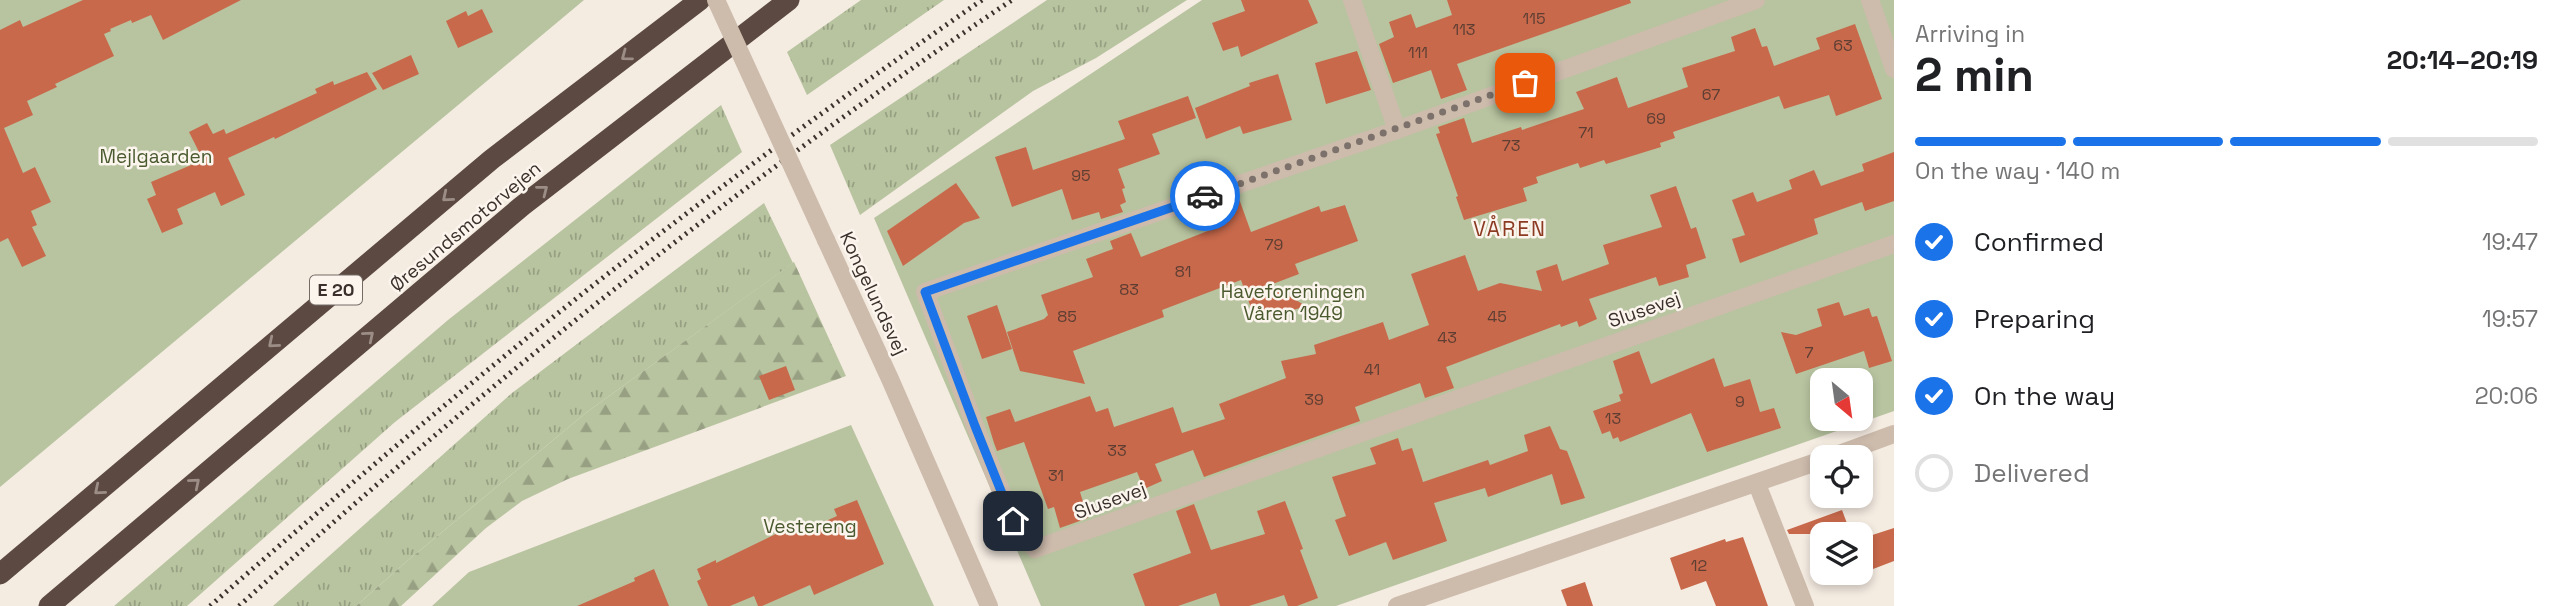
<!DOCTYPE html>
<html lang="en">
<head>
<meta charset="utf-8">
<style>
	:root { --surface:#fff; --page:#f6f6f6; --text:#202124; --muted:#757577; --line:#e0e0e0; --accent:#1a73e8 }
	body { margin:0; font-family:"Space Grotesk",sans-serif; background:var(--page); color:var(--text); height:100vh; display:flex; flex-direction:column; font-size:26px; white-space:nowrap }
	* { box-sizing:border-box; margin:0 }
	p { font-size:23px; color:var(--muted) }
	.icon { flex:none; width:38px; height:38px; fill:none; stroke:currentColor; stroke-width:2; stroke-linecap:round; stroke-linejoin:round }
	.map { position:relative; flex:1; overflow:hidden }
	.sheet { display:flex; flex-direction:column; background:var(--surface); width:665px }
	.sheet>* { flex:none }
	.needle { width:46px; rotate:151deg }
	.tools { position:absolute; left:1810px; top:368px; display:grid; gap:14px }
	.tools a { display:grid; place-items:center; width:63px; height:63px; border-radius:14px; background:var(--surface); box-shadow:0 4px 10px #0003; font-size:35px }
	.pin { position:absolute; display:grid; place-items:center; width:60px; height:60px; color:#fff; margin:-30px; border-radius:14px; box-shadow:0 4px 10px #0006 }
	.courier { position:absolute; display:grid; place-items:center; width:70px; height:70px; margin:-35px; border:5px solid #1a73e8; border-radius:50%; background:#fff; color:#222; box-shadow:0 2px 9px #0007 }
	.overview em { font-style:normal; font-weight:700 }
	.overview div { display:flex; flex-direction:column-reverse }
	.overview { display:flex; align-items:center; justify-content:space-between; height:119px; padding:0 21px }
	h1 { font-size:46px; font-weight:700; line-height:52px }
	.bar { display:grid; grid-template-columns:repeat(4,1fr); gap:10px 7px; align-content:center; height:84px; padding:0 21px }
	.bar i { height:9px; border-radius:5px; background:var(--line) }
	.bar .on { background:var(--accent) }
	.bar p { grid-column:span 4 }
	ol { padding:0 21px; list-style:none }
	li { display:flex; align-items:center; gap:21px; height:77px }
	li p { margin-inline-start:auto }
	li .icon { padding:7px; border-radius:50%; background:var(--accent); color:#fff; stroke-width:4 }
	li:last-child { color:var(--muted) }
	li i { width:38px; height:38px; border:4px solid var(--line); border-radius:50% }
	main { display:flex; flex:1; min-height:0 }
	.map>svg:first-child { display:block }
	.grass { fill:url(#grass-tufts) }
	.forest { fill:url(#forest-firs) }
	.garden { fill:#b8c4a0; fill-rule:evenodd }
	.building { fill:#c8694b }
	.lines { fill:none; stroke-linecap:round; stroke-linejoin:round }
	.minor { stroke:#cdbbac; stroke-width:18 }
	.highway { stroke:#5c4a42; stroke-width:21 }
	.rail { stroke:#3b302b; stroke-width:5; stroke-dasharray:2 5; stroke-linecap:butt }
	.minor-bridge { stroke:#cdbbac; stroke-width:18 }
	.oneway { stroke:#9c8e87 }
	.done { stroke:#7c716b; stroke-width:7; stroke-dasharray:0 12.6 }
	.route { stroke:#1a73e8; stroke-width:9 }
	.labels { text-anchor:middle; stroke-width:5; stroke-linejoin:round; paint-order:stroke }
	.number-label { font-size:16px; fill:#5e3e33 }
	.shield { fill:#fbf5ee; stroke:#756b66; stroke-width:2 }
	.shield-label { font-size:18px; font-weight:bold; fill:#3b302b }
	.park-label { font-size:19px; fill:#4a5a2e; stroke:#fbf5ee }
	.street-label { font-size:19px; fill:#3b302b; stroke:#fbf5ee }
	.neighbourhood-label { font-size:21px; letter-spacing:2px; fill:#8c3b22; stroke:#fbf5ee }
</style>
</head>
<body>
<main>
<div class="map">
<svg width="1894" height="606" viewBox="0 0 1894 606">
	<defs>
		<pattern id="grass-tufts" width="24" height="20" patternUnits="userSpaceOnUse" patternTransform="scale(1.75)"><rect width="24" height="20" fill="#b8c4a0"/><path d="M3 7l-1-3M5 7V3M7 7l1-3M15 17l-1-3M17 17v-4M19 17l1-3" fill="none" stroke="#97a083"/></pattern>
		<pattern id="forest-firs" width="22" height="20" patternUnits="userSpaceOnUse" patternTransform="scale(1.75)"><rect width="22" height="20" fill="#b8c4a0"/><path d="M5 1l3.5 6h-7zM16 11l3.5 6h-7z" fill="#97a083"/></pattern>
	</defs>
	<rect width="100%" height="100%" fill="#f4ebe1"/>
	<path class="grass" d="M861,0H944L807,95L787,52Z
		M1047,0H1187L1096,58L1033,91L860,215L830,145Z
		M721,105L742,152L395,422L187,606H114L448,320Z
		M764,203L793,263L587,412L406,562L356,606H273L512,393Z"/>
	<path class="forest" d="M794,262L846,376L568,479L522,501L486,528L401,606H356L406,562L587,412Z"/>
	<path class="garden" d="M0,0H584L0,487Z
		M1202,0H1894V411L1336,606H1041L874,218ZM1822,380H1860V418H1822Z
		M851,425L934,606H432L469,572Z"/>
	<path class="building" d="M83,0H241L163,40L151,15L132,23L131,20L110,29L111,31L104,34L114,56L55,84L57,87L27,101L33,115L4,128L23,173L35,167L51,202L31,211L37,225L32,227L46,256L22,267L8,238L0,242V30L20,20L23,27Z
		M1241,0H1308L1318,23L1241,57L1238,46L1223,51L1212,23L1245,11Z
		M1447,0H1630L1631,3L1457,64L1467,90L1441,99L1431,70L1393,83L1379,44L1394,37L1389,22L1411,14L1416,28L1452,15Z
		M482,9L493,32L458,48L446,21L466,11L468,16Z
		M1855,24L1882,99L1836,116L1829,95L1784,109L1779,96L1673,132L1675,138L1660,143L1661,147L1606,164L1604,160L1580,168L1578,163L1536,177L1538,183L1523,188L1527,201L1464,220L1456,197L1458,196L1436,134L1440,133L1438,127L1464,118L1472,143L1521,127L1522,130L1584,109L1576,92L1617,77L1628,108L1688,87L1682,68L1735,51L1731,37L1755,28L1762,47L1767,46L1774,66L1820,49L1816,38Z
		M1357,51L1371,90L1326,104L1315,63Z
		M411,55L419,74L383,90L372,73Z
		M367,72L377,89L275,139L274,137L228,158L245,195L221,206L215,192L177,209L183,224L162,233L147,199L156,195L151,182L203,160L189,132L207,123L213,134L224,129L226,134L317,93L315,89L333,81L334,85Z
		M1278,74L1292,120L1243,134L1240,126L1206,139L1195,108L1250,86L1249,83Z
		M1188,96L1196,118L1152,134L1160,154L1118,169L1125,188L1122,189L1126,202L1120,205L1123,212L1101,219L1099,212L1072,220L1062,189L1012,207L995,157L1026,147L1033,170L1125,139L1118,121Z
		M1894,152V201L1865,211L1862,202L1814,219L1818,234L1740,263L1732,239L1745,235L1732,200L1753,192L1757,202L1792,189L1789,180L1814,170L1821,186L1864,171L1862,164Z
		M956,183L980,218L964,223L903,266L887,231Z
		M1676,186L1691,229L1696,227L1706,258L1686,265L1689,277L1659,286L1656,277L1589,299L1597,319L1579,327L1577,321L1561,327L1560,324L1446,367L1454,388L1425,398L1420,383L1355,407L1360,421L1204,477L1193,450L1155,464L1162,481L1144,489L1137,472L1080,492L1088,518L1060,528L1054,507L1048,509L1024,442L997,451L994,443L986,417L1010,409L1015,422L1090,396L1096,412L1108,408L1114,427L1173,407L1182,433L1225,419L1219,404L1286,378L1281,361L1316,354L1314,345L1383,322L1389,340L1429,325L1411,274L1465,255L1478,291L1500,283L1542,291L1536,271L1557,264L1562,281L1609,264L1603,245L1662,227L1650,195Z
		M1238,196L1251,232L1319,206L1321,212L1345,205L1358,241L1295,264L1299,274L1270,285L1306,306L1256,322L1241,280L1162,310L1164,317L1073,351L1085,384L1020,371L1007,332L1044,319L1048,315L1041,295L1093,277L1086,259L1113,249L1110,241L1131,233L1141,257L1218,227L1211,206Z
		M1839,302L1844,316L1869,308L1872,317L1877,316L1892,361L1869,368L1864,351L1796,374L1781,332L1796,335L1822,326L1817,309Z
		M997,305L1012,349L982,359L967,316Z
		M1639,351L1651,384L1714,358L1724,387L1750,379L1760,412L1774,408L1781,428L1707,452L1691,413L1620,442L1618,437L1613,439L1610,431L1602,434L1593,411L1621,401L1619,395L1623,393L1613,361Z
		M786,366L795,390L769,400L759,376Z
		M1550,426L1560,449L1567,451L1585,498L1561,505L1552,474L1488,497L1485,488L1434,503L1447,541L1393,560L1386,542L1349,556L1335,520L1346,516L1332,477L1376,464L1370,448L1398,438L1402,451L1412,448L1423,482L1488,460L1490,465L1528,451L1524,435Z
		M857,500L884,564L814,595L810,585L762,606H758L754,596L730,606H708L697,581L701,579L697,569L716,560V563L784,530L786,535L796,531L797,534L837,516L834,509Z
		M1285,501L1303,549L1300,550L1318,598L1297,606H1288L1284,595L1249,606H1220L1216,593L1178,606H1145L1133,574L1191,553L1176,511L1194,504L1211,550L1265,534L1257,511Z
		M1842,510L1851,534H1789L1787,530Z
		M1894,528V561L1860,574V539Z
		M1743,537L1768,606H1716L1706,581L1681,590L1670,558L1725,539L1726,542Z
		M654,569L669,606H577L635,581L634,578Z
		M1585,582L1593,606H1567L1561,590Z"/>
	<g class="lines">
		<path class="minor" d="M1352,0L1397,130
			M1756,0L1397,130L925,292L975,426L1013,521L1035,549L1894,244
			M1870,0L1894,69
			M826,240L890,379L989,606
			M1831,457L1894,434
			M1757,484L1805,606
			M1397,606L1822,460"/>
		<path class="highway" d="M0,574L492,159L700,0
			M49,606L522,206L789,0"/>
		<path class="rail" d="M210,606C361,474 514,344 674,223C775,146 878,72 982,0
			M239,606C482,387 740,182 1012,0"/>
		<path class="minor-bridge" d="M716,0L826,240"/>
	</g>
	<defs><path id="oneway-chevron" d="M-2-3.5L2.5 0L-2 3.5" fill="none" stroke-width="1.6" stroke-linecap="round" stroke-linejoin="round" transform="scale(1.75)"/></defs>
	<g class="oneway">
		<use href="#oneway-chevron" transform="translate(626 56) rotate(143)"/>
		<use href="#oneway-chevron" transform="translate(543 190) rotate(-38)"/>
		<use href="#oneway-chevron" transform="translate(447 197) rotate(140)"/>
		<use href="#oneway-chevron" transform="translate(369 336) rotate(-40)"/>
		<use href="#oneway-chevron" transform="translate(273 343) rotate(140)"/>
		<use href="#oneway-chevron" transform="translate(195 483) rotate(-40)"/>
		<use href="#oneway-chevron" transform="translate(99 490) rotate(140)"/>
	</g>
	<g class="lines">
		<path class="done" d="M1205,196L1525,83"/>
		<path class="route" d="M1013,521L975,426L925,292L1205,196"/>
	</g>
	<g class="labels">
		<g class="number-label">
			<text x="1534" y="24">115</text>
			<text x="1464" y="35">113</text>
			<text x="1843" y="51">63</text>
			<text x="1418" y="58">111</text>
			<text x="1711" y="100">67</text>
			<text x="1656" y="124">69</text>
			<text x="1586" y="138">71</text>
			<text x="1511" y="151">73</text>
			<text x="1081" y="181">95</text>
			<text x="1274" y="250">79</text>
			<text x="1183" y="277">81</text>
			<text x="1129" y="295">83</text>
			<text x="1067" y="322">85</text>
			<text x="1497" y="322">45</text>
			<text x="1447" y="343">43</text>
			<text x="1809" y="358">7</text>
			<text x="1372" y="375">41</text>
			<text x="1314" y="405">39</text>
			<text x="1740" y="407">9</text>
			<text x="1613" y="424">13</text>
			<text x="1117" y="456">33</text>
			<text x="1056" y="481">31</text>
			<text x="1699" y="571">12</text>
		</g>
		<rect class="shield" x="310" y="275.5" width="52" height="29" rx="5"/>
		<g class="shield-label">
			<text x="336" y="296">E 20</text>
		</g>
		<g class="park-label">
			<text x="156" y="163">Mejlgaarden</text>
			<text x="1293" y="298">Haveforeningen<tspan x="1293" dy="22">Våren 1949</tspan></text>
			<text x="810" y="533">Vestereng</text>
		</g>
		<g class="street-label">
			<text transform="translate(465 226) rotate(-40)" y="7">Øresundsmotorvejen</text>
			<text transform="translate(874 293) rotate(65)" y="7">Kongelundsvej</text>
			<text transform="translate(1644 309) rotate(-19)" y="7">Slusevej</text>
			<text transform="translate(1110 500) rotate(-20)" y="7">Slusevej</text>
		</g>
		<g class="neighbourhood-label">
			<text x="1510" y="236">VÅREN</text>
		</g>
	</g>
</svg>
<div class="tools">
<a><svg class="needle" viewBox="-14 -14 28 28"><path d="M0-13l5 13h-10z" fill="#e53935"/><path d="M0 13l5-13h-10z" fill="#757577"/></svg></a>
<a><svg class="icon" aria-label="locate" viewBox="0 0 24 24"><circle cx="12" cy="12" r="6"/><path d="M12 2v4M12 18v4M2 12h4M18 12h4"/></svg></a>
<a><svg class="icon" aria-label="layers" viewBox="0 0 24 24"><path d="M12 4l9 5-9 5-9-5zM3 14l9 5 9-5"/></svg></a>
</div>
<div class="pin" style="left:1525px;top:83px;background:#ea580c"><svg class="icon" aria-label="bag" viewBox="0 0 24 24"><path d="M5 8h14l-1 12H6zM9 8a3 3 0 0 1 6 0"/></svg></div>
<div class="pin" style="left:1013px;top:521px;background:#1f2937"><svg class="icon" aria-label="home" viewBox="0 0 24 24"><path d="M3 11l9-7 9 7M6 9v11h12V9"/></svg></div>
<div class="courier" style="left:1205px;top:196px"><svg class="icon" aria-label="car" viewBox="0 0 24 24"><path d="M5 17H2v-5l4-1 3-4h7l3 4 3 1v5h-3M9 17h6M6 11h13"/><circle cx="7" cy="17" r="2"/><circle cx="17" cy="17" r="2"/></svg></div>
</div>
<section class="sheet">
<div class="overview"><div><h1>2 min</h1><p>Arriving in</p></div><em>20:14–20:19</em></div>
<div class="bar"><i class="on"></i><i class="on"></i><i class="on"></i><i></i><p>On the way · 140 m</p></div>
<ol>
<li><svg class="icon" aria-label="check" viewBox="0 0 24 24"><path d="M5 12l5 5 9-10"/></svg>Confirmed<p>19:47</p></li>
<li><svg class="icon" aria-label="check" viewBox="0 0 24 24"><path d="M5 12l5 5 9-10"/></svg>Preparing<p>19:57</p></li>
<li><svg class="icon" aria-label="check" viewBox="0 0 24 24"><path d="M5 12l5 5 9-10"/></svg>On the way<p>20:06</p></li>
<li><i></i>Delivered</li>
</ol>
</section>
</main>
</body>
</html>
